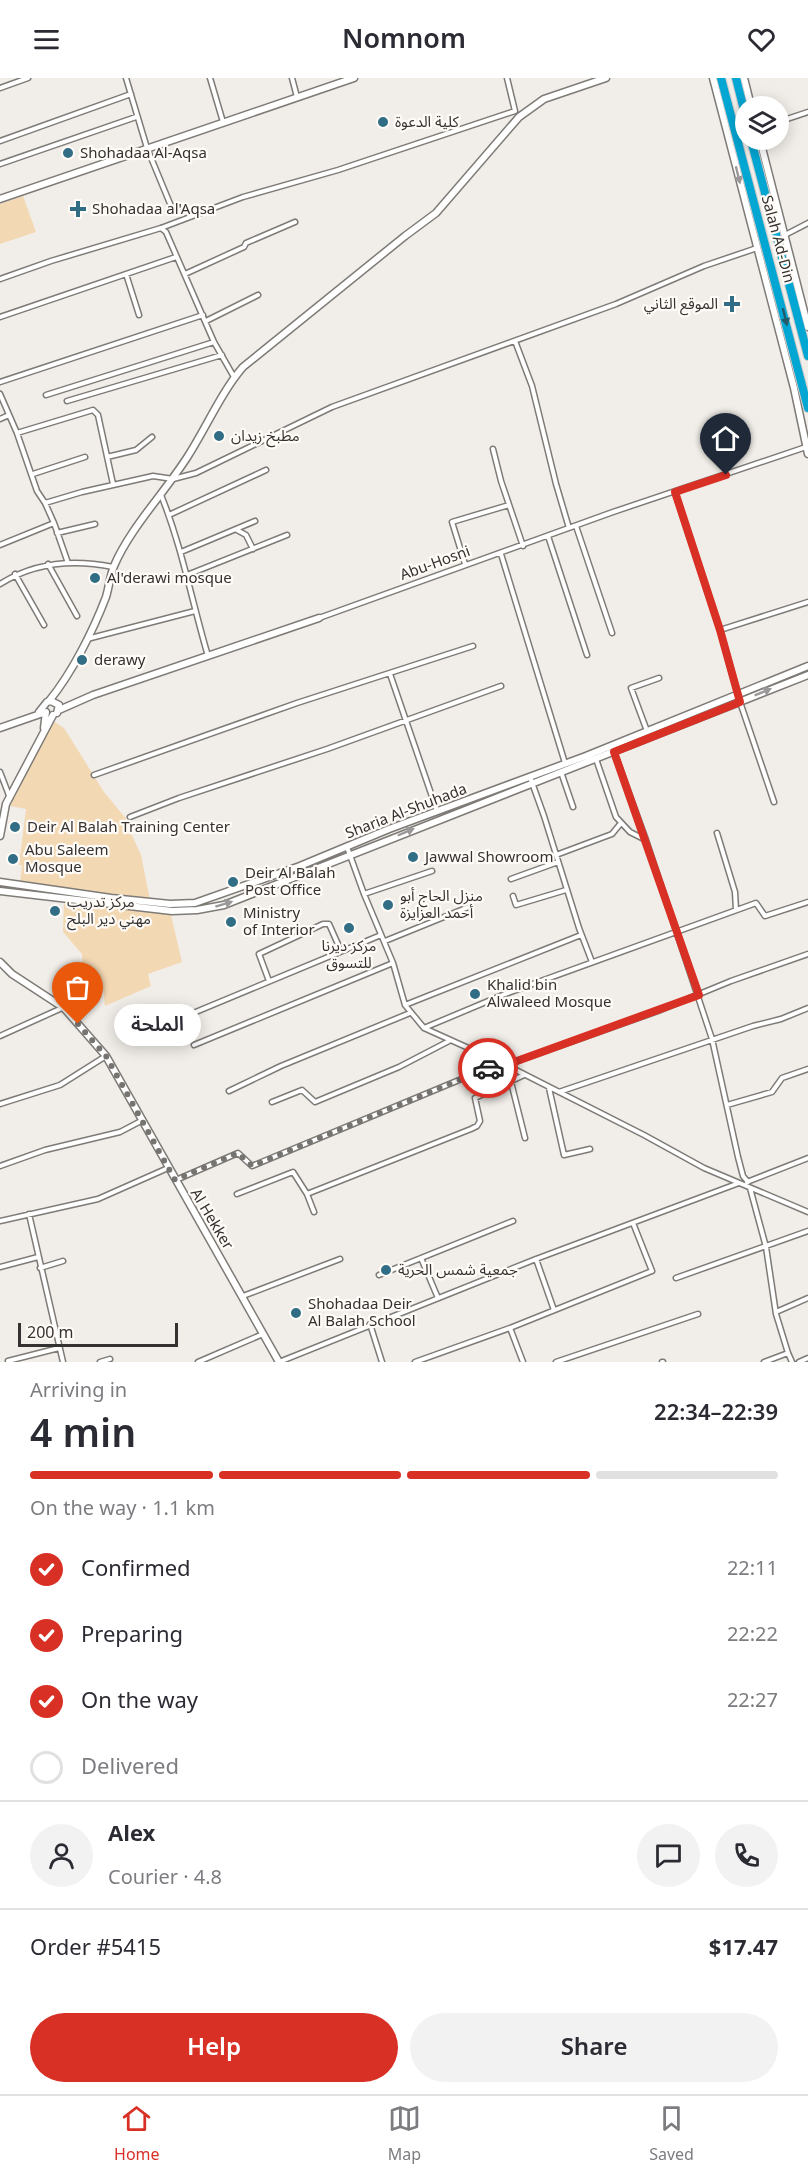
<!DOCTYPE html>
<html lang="en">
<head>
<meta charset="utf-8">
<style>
	:root { --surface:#fff; --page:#f2f2f3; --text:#2b2b33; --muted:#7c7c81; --line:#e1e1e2; --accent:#d93025 }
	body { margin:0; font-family:Georgia,"Noto Sans Arabic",serif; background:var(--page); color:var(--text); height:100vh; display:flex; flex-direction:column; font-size:22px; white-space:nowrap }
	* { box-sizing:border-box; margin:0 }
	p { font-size:20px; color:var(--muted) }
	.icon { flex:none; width:33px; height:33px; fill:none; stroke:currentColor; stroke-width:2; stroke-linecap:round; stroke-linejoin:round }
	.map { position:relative; height:1284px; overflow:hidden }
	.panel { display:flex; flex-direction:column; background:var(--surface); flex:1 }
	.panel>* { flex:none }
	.tools { position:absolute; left:735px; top:18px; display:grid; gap:12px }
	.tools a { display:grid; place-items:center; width:54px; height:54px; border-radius:50%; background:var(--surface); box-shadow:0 3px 15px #0003; font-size:30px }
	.scale { position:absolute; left:18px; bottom:15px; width:160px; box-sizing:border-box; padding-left:6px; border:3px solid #343231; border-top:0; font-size:16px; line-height:21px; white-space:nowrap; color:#343231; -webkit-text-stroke:4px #fffbf7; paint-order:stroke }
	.pin { position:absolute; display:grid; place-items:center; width:51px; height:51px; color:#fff; margin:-62px -26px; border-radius:50% 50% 50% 0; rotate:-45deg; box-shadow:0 0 6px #0007 }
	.pin .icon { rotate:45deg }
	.courier { position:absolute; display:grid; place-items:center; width:60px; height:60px; margin:-30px; border:4px solid #d93025; border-radius:50%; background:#fff; color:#222; box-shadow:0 2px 8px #0007 }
	.bubble { position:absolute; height:42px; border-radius:21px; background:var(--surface); box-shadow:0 3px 15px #0003; font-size:20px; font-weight:600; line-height:42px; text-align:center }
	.head em { font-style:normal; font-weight:600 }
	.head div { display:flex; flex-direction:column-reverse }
	.head { display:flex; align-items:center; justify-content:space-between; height:102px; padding:0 30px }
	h1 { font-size:39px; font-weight:600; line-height:45px }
	.bar { display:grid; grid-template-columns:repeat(4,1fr); gap:9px 6px; align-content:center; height:72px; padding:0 30px }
	.bar i { height:8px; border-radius:4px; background:var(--line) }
	.bar .current { background:var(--accent) }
	.bar p { grid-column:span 4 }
	.line { display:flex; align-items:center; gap:15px; padding:0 30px; border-top:2px solid var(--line) }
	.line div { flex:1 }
	.round { display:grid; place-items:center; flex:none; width:63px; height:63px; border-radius:32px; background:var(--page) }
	ol { padding:0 30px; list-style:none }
	li { display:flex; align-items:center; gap:18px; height:66px }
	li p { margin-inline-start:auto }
	li .icon { padding:6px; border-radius:50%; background:var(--accent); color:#fff; stroke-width:4 }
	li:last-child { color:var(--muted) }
	li i { width:33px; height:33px; border:3px solid var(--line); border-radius:50% }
	.button { display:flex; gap:12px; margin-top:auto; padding:12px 30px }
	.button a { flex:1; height:69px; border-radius:36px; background:var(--accent); color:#fff; font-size:24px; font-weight:600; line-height:69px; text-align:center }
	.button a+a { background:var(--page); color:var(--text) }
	header { display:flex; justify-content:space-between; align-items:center; height:78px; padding:0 30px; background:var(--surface); font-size:27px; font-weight:600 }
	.tab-bar { display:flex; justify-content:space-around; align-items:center; height:84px; border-top:2px solid var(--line); background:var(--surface); font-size:16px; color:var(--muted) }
	.tab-bar a { display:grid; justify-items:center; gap:3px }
	.tab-bar .current { color:var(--accent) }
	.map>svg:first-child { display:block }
	.green { fill:#f3d8b4 }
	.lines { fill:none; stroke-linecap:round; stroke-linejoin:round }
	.street-casing { stroke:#7e7b77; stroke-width:7 }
	.secondary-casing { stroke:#7e7b77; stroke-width:9 }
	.highway-casing { stroke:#cacac9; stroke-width:10 }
	.street { stroke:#fff; stroke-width:4 }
	.secondary { stroke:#fff; stroke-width:6 }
	.highway { stroke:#02a6d3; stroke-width:8 }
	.oneway { fill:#9a9898 }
	.oneway2 { fill:#225b6a }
	.done { stroke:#767471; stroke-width:6; stroke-dasharray:0 10.8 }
	.route { stroke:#d93025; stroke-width:8 }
	.poi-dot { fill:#316e85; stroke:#fffbf7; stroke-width:2 }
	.labels { text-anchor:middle; stroke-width:4.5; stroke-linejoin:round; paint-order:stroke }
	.poi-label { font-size:15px; fill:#343231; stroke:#fffbf7; text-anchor:start }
	.street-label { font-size:15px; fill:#343231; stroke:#fffbf7 }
</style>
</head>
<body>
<header><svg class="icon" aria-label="menu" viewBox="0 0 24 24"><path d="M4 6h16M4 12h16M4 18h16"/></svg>Nomnom<svg class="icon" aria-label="heart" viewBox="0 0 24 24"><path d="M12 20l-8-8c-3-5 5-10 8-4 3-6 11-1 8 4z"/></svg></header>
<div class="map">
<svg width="808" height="1284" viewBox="0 0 808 1284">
	<rect width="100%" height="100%" fill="#f1eee9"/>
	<path class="green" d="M23,118L36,154L0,166V126Z
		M53,643L64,650L104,714L128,743L131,755L141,777L150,822L20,806L22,787H19L26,731L10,728Z
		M64,822L171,837L182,884L148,896L151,908L105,928L102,900L83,899L82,876L63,854Z"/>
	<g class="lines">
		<g class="street-casing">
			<path id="street" d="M126,0L147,70L171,128
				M210,0L223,44
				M292,0L297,19
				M507,0L515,33
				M0,10L28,0
				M778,44L808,34
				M0,63L131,16
				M0,86L136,39
				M161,150L166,154L214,264L234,299
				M785,157L808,145
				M126,196L139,237
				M185,196L244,169L246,165L295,144
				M0,201L51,183L161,150L243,119L338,92L515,33
				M0,239L176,179
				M206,243L258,217
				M515,263L532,308L556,406L569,450
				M0,304L203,237
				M0,316L17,355L37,413L45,425L54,445L68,485
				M46,317L214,264
				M67,323L222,277
				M0,341L9,337
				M17,355L93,332L98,337L113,406
				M493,371L501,403L523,468
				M107,379L136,372L152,359
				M33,396L85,379
				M675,414L720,552L740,624L774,724
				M161,417C182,469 192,524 208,578
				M45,425L82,414L153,398L173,401L196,395L332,329L616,226L704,188L757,170
				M169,437L266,392
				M576,448L612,555
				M237,452L246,457L253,471
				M57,455L95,446
				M548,458L587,577
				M0,467L54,445
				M181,474L255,443
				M501,476L565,685
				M48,486L77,538
				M465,486L452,444L509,427
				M15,496L44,547
				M187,497L287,457
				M0,506C35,484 74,481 113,489
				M319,540L613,434L806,369
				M720,552L808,524
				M87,561L195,533
				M390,596L437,733
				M647,653L631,610L659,600
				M614,674L646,762
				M596,681L616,739L630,754L646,762L712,961L738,1079L743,1098L748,1104
				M0,694L10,720
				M561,694L573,729
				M94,697L297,625L473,568
				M530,699L544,738L579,850L592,884
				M130,739L179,720L327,671L501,608
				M717,755L735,814L736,832
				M347,769L364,816L393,885L405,927L424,950L506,987L644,1057L704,1090L808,1134
				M556,777L612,756L621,745
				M511,801L558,784
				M364,816L432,793
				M513,818L516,827L566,812
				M385,863L471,828
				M269,903L259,876L323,846H329L341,873
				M405,927L581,857
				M424,950L505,916L756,825L765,838L808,824
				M150,953L381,857
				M0,958L62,930
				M194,967L393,885
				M506,987L658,933L731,903L808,876
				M511,1004L525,1060
				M549,1010L564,1077L590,1071
				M229,1013L281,988L410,935
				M559,1014L753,948L781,941L808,930
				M272,1024L302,1012L315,1024L399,989L449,963
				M0,1026L60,1007L106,978
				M727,1027L772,1014L782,1000L808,991
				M0,1088L45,1072L120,1054L141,1043
				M176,1102L238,1075L252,1088L500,985
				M747,1104L808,1080
				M750,1110L766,1169L776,1236L788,1275
				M237,1116L293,1094L307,1116L471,1051L477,1048L480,1043L475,1020L524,997
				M307,1116L314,1134
				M29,1136L63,1284
				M0,1143L98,1121L168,1090
				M421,1180L438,1220
				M536,1181L554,1232
				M0,1189L38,1179
				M40,1190L63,1183
				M379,1197L513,1143
				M676,1200L808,1153
				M243,1218L340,1181
				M776,1234L808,1220
				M370,1246L382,1284
				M510,1250L523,1284
				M8,1283L59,1270
				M100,1284L110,1281
				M198,1284L263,1256
				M279,1284L536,1181L739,1105
				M415,1284L510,1250L652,1193L633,1145
				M556,1284L698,1236
				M662,1284H663
				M764,1284L788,1275L792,1284
				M799,1284L808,1280"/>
		</g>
		<g class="secondary-casing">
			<path id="secondary" d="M713,0L794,310L808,376
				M744,0L751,28
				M760,62L808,249
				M0,121L354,0
				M49,623C72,595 93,553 106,519C109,509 110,498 114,488C130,450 166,413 188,378C206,350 222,313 243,289L405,158L436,135L519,39L544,21L606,0
				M59,632L93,617L319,540
				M39,634L47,624L51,623L59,627L57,635
				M0,650L46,634L44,650
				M0,758L6,726L53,637
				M0,804L111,820L170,826L195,825L300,788L389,751L586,678L808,588
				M0,813L172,833L197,832L224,827L808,597
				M0,884L12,896L64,930L106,978L279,1284"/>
		</g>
		<g class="highway-casing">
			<path id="highway" d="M721,0L808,330
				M736,0L746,40
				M751,62L808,278"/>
		</g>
		<use href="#street" class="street"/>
		<use href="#secondary" class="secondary"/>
		<use href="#highway" class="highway"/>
	</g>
	<defs><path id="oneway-solid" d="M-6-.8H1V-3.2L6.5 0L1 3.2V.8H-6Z" transform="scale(1.5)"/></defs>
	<g class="oneway">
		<use href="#oneway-solid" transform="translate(738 97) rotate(76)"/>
		<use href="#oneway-solid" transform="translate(763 614) rotate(-22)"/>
		<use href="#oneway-solid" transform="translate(406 754) rotate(-23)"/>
		<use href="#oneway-solid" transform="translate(224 826) rotate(-17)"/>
	</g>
	<use class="oneway2" href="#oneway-solid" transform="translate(785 239) rotate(76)"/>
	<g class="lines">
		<path class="done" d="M78,946L106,978L175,1102L238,1075L252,1088L488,990"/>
		<path class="route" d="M488,990L500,985L506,987L699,917L614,674L740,624L720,552L675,414L726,397"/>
	</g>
	<g class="poi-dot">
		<circle cx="383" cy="44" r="6"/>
		<circle cx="68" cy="75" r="6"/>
		<path d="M75 122h6v6h6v6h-6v6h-6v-6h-6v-6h6z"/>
		<path d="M729 217h6v6h6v6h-6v6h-6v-6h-6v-6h6z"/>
		<circle cx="219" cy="358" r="6"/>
		<circle cx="95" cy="500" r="6"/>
		<circle cx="82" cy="582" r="6"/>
		<circle cx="15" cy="749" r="6"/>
		<circle cx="413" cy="779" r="6"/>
		<circle cx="13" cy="781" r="6"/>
		<circle cx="233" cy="804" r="6"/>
		<circle cx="388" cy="827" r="6"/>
		<circle cx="55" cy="833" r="6"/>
		<circle cx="231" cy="844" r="6"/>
		<circle cx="349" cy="850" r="6"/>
		<circle cx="475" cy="916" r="6"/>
		<circle cx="386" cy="1192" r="6"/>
		<circle cx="296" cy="1235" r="6"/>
	</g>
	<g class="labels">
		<g class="poi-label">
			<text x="395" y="49">كلية الدعوة</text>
			<text x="80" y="80">Shohadaa Al-Aqsa</text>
			<text x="92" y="136">Shohadaa al'Aqsa</text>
			<text x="718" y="231" text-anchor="end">الموقع الثاني</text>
			<text x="231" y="363">مطبخ زيدان</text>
			<text x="107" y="505">Al'derawi mosque</text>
			<text x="94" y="587">derawy</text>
			<text x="27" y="754">Deir Al Balah Training Center</text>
			<text x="25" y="777">Abu Saleem<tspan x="25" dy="17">Mosque</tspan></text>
			<text x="425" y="784">Jawwal Showroom</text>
			<text x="245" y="800">Deir Al Balah<tspan x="245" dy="17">Post Office</tspan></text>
			<text x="400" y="823">منزل الحاج أبو<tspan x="400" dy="17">أحمد العزايزة</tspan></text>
			<text x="67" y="829">مركز تدريب<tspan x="67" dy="17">مهني دير البلح</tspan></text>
			<text x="243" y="840">Ministry<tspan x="243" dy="17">of Interior</tspan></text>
			<text x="349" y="873" text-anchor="middle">مركز ديرنا<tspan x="349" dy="17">للتسوق</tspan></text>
			<text x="487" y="912">Khalid bin<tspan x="487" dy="17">Alwaleed Mosque</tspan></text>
			<text x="398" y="1197">جمعية شمس الحرية</text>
			<text x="308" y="1231">Shohadaa Deir<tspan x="308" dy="17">Al Balah School</tspan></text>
		</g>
		<g class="street-label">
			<text transform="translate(778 161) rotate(75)" y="5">Salah Ad-Din</text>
			<text transform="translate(435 485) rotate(-20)" y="5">Abu-Hosni</text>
			<text transform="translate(406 733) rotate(-21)" y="5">Sharia Al-Shuhada</text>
			<text transform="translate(212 1141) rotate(59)" y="5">Al Hekker</text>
		</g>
	</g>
</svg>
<div class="tools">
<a><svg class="icon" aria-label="layers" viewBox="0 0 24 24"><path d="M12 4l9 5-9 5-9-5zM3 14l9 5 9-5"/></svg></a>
</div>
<div class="scale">200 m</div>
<div class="pin" style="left:78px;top:946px;background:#ea580c"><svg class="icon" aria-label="bag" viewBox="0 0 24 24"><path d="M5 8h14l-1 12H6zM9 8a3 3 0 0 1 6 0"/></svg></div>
<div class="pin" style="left:726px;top:397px;background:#1f2937"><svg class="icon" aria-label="home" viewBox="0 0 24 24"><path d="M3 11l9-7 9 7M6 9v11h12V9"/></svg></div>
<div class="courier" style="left:488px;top:990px"><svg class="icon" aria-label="car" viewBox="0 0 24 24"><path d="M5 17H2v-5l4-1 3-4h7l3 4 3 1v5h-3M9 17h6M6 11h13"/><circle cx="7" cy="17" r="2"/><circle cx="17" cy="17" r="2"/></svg></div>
<div class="bubble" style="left:114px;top:926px;width:87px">الملحة</div>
</div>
<section class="panel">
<div class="head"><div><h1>4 min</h1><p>Arriving in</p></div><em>22:34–22:39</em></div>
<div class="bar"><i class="current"></i><i class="current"></i><i class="current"></i><i></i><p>On the way · 1.1 km</p></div>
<ol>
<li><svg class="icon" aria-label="check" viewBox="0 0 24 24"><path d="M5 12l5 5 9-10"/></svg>Confirmed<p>22:11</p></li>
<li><svg class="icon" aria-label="check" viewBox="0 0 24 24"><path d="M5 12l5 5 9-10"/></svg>Preparing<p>22:22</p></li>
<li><svg class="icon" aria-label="check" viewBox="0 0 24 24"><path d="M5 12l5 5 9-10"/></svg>On the way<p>22:27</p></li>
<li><i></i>Delivered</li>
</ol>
<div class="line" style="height:108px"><a class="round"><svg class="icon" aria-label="person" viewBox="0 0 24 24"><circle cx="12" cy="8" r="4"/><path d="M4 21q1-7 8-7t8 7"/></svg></a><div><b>Alex</b><p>Courier · 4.8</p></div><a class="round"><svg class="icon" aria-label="chat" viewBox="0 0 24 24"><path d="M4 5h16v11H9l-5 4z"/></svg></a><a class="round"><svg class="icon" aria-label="phone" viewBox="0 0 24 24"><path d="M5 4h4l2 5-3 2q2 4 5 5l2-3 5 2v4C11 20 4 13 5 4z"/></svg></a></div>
<div class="line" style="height:78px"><div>Order #5415</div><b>$17.47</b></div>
<div class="button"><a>Help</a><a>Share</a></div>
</section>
<nav class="tab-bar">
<a class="current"><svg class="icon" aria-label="home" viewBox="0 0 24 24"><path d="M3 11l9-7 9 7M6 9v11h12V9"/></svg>Home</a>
<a><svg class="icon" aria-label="map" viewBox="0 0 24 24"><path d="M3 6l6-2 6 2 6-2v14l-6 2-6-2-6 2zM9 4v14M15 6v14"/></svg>Map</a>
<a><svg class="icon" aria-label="saved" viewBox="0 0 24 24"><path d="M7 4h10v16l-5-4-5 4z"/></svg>Saved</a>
</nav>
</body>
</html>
